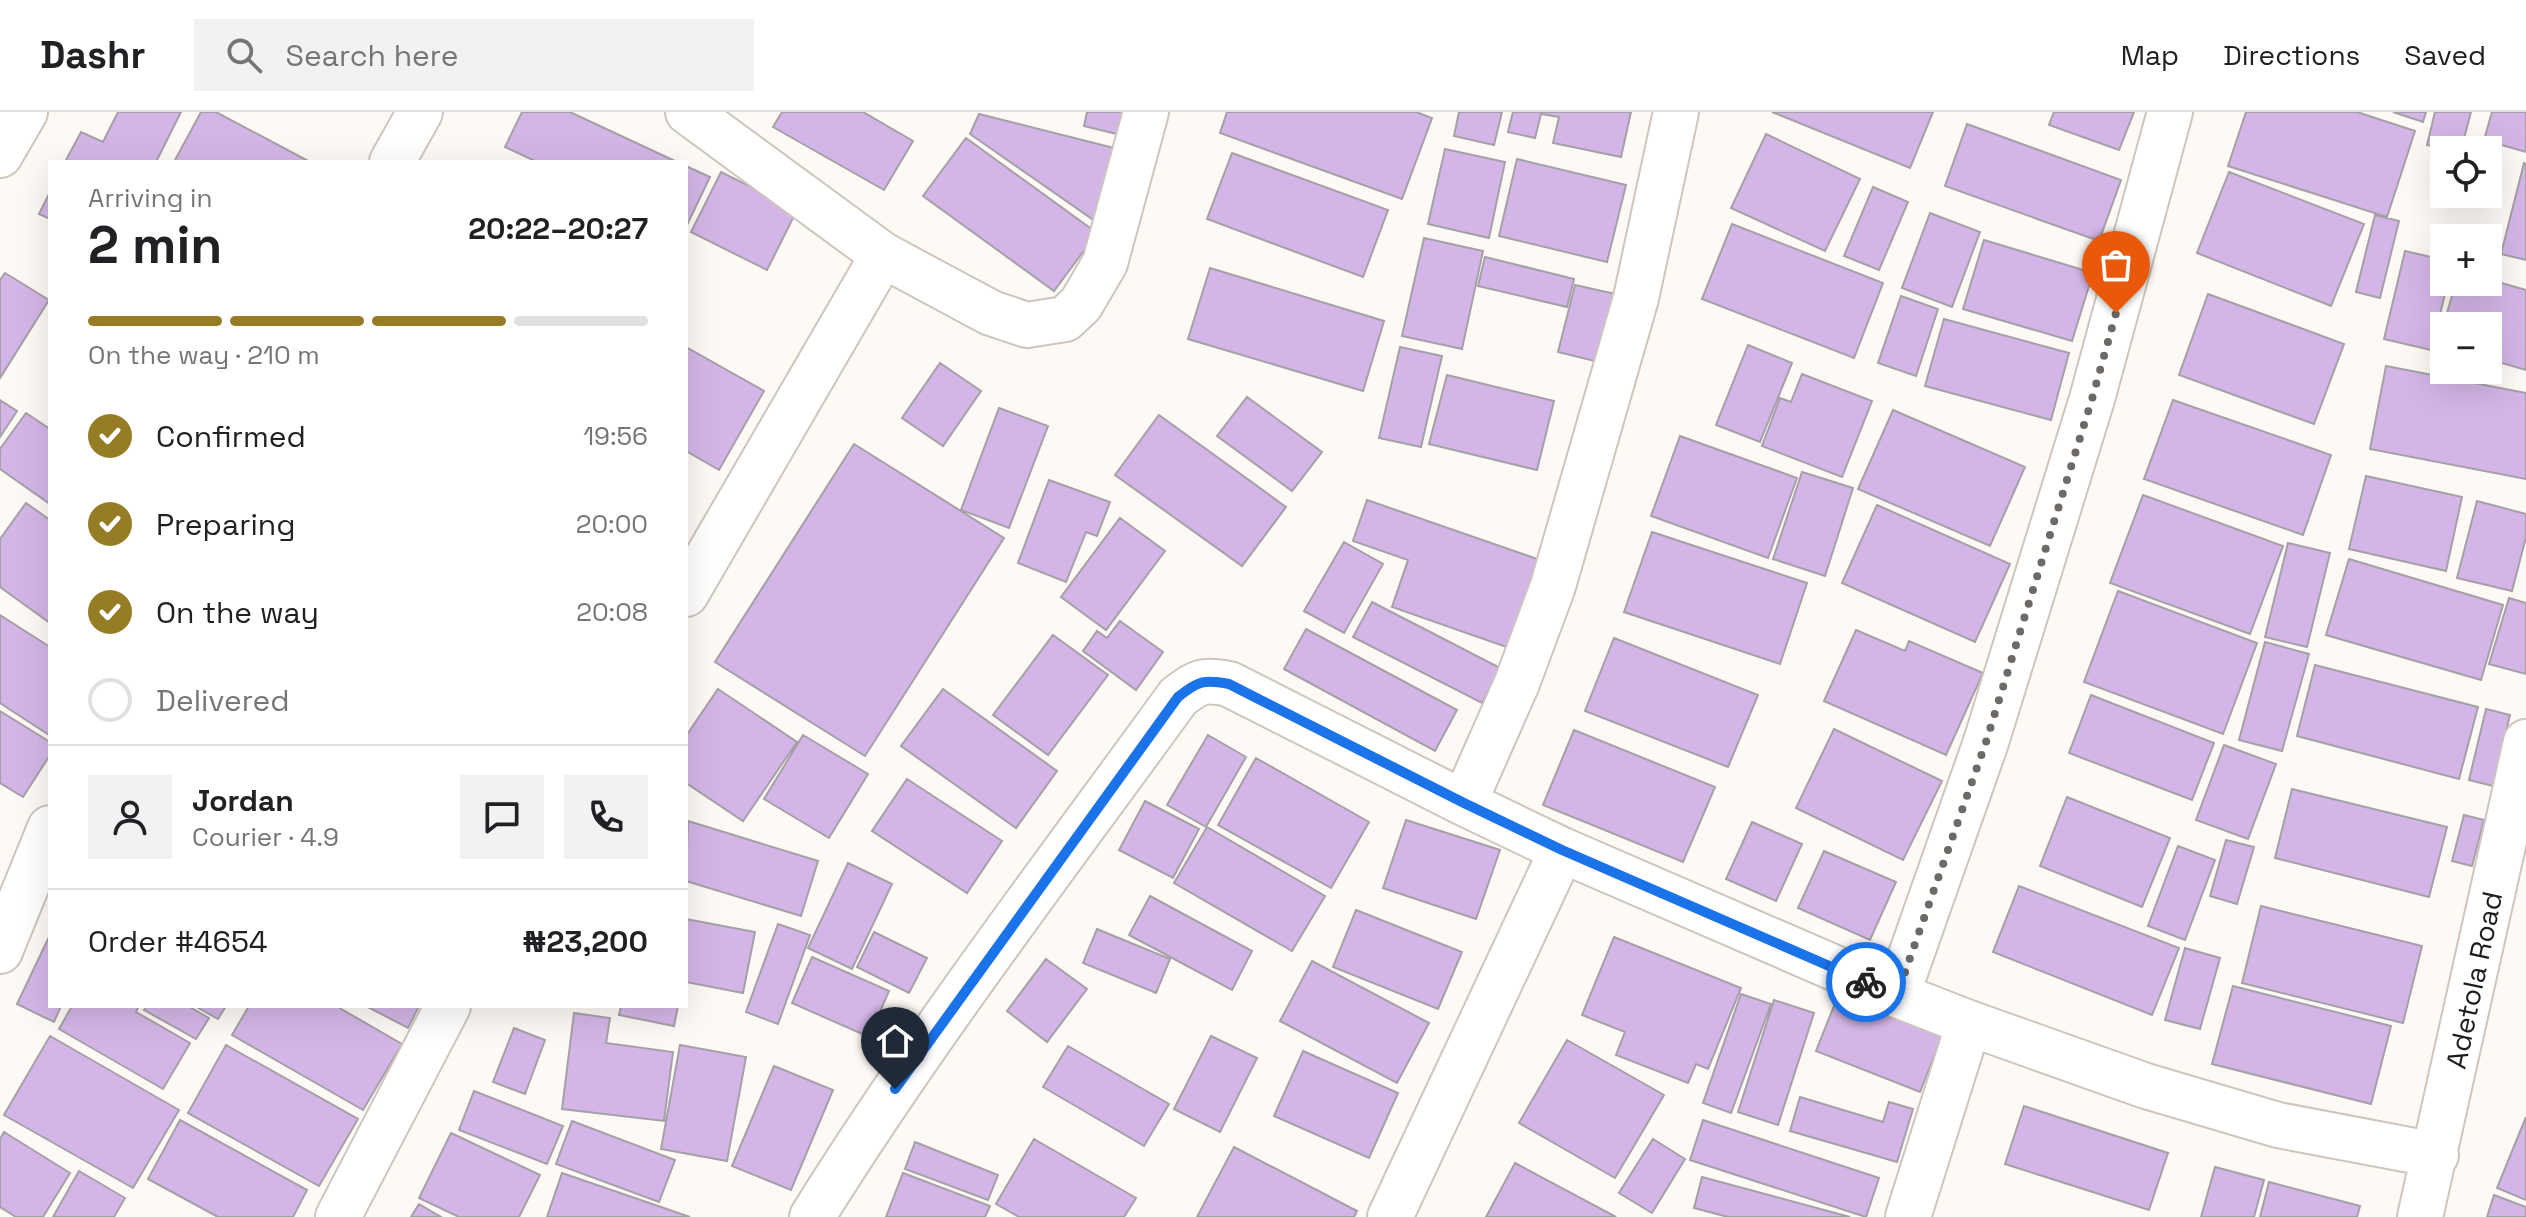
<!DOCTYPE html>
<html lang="en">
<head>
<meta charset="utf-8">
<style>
	:root { --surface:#fff; --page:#f2f2f2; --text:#202124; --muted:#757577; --line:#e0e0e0; --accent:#967d25 }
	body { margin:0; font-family:"Space Grotesk",sans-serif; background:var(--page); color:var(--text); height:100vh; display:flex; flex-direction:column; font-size:30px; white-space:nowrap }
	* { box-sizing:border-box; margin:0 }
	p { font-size:26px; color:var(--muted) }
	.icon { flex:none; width:44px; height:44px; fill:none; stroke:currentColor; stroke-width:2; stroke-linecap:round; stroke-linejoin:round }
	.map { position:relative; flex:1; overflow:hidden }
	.drawer { position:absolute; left:48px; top:48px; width:640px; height:848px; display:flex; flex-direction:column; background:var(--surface); border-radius:0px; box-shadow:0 8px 32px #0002 }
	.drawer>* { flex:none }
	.tools { position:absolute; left:2430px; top:24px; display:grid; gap:16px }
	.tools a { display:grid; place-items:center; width:72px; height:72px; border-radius:0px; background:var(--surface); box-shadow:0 8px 32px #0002; font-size:40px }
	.pin { position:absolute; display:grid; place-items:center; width:68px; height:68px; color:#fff; margin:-82px -34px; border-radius:50% 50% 50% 0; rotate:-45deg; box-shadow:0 0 8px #0007 }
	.pin .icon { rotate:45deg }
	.courier { position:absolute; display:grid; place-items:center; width:80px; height:80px; margin:-40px; border:6px solid #1a73e8; border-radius:50%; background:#fff; color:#222; box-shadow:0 2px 10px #0007 }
	.summary em { font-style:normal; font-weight:800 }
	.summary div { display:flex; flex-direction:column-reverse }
	.summary { display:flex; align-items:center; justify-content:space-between; height:136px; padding:0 40px }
	h1 { font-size:52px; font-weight:800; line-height:60px }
	.bar { display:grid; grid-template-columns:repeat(4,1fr); gap:12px 8px; align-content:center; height:96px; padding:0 40px }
	.bar i { height:10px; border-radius:6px; background:var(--line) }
	.bar .on { background:var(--accent) }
	.bar p { grid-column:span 4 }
	.line { display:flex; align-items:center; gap:20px; padding:0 40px; border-top:2px solid var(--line) }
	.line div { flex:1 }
	.round { display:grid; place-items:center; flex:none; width:84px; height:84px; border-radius:0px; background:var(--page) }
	ol { padding:0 40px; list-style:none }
	li { display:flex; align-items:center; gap:24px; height:88px }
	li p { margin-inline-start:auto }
	li .icon { padding:8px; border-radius:50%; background:var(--accent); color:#fff; stroke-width:4 }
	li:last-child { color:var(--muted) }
	li i { width:44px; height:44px; border:4px solid var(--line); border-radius:50% }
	header { display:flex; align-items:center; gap:48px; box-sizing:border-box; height:112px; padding:0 40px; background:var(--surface); border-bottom:2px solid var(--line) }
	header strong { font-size:38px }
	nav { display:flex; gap:44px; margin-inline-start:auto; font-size:28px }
	.search { width:560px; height:72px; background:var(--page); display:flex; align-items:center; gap:20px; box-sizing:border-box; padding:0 28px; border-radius:0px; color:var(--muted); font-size:30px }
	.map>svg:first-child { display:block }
	.building { fill:#d3b6e7; stroke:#a5a0a8; stroke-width:2 }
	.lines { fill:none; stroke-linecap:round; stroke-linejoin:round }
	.minor-casing { stroke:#cec6be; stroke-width:48 }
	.minor { stroke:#fff; stroke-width:44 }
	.done { stroke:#6d6966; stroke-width:8; stroke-dasharray:0 14.4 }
	.route { stroke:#1a73e8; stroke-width:10 }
	.labels { text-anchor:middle; stroke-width:6; stroke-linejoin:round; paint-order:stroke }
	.street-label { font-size:28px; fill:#1f1c1a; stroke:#fff }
</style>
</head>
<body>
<header>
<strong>Dashr</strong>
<div class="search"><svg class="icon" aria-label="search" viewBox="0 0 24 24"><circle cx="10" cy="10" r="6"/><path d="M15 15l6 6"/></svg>Search here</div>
<nav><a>Map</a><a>Directions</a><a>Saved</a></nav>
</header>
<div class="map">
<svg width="2526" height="1105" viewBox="0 0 2526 1105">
	<rect width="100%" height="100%" fill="#fef9f4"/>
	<path class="building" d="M118,0H181L156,50H65L81,20L103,30Z
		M201,0H216L310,50H174Z
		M522,0H570L677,50H537L505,35Z
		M782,0H863L913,29L884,78L773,15Z
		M1087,0H1135L1129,25L1084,14Z
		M1227,0H1416L1432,6L1402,87L1220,21Z
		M1459,0H1502L1494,33L1454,24Z
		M1513,0H1631L1621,45L1553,31L1559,5L1541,2L1535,26L1508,20Z
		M1772,0H1933L1910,56Z
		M2054,0H2134L2119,38L2049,13Z
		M2246,0H2357L2415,19L2387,105L2228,54Z
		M2393,0H2426L2423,10Z
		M2435,0H2471L2461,38H2447L2427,33Z
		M2492,0H2526V40L2484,28Z
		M979,2L1114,36L1095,109L970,22Z
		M1967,12L2121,68L2099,129L1945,74Z
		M1766,22L1860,67L1825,139L1731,96Z
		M966,26L1097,121L1054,179L923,84Z
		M1445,37L1505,50L1489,126L1428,112Z
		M1232,41L1388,98L1363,165L1207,107Z
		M1517,47L1626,73L1607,150L1499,124Z
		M2524,51L2526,52V148L2501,142Z
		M686,54L710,65L686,115Z
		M721,60L797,98L767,158L691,120Z
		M2229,60L2364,112L2331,194L2197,141Z
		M1873,75L1908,90L1879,158L1844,144Z
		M50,80V107L39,102Z
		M1930,101L1980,120L1952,195L1902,176Z
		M2375,103L2399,109L2380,186L2356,180Z
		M1732,112L1883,171L1854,246L1702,187Z
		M1424,126L1483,139L1462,237L1402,224Z
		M1984,128L2093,161L2072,229L1963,197Z
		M2405,139L2444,148V170H2448L2431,238L2384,227Z
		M1485,145L1574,167L1567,195L1478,174Z
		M1210,156L1384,209L1363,279L1188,227Z
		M5,161L49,188L0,266V168Z
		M2488,167L2526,178V258L2488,247V214H2444V234L2438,232L2456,170H2488Z
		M1575,173L1620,183L1603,251L1558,240Z
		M2208,182L2344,232L2314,312L2179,263Z
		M1901,184L1938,197L1916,264L1878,251Z
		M1944,207L2069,241L2051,308L1925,274Z
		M1748,233L1792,251L1760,330L1716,313Z
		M686,235L764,279L719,358L686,339Z
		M1400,235L1442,244L1421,335L1379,326Z
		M940,251L981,279L943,334L902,306Z
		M2386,254L2526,281V367L2370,337Z
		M1802,262L1872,289L1842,365L1762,334L1780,286L1791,290Z
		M1447,263L1554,289L1537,358L1429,332Z
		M1247,285L1322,340L1292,379L1217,324Z
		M0,288L17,299L0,325Z
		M2173,288L2331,343L2303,423L2144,367Z
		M999,296L1048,314L1009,416L961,398Z
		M1893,298L2025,355L1990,434L1858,377Z
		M26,301L50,317V392L0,357V337Z
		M1159,303L1286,395L1242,454L1115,363Z
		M1680,324L1797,366L1768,446L1651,404Z
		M854,332L1004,426L865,644L715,550Z
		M1802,360L1853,376L1825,464L1773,447Z
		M2366,364L2462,385L2446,459L2349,437Z
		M1049,368L1110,390L1097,424L1086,420L1066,470L1018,451Z
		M2143,383L2283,434L2250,522L2110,471Z
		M1367,388L1546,450L1515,538L1392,495L1408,448L1353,429Z
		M2477,389L2526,402V425L2512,479L2457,466Z
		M26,391L50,408V511L0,475V427Z
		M1877,393L2010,452L1975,530L1842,471Z
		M1120,406L1165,439L1106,518L1061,485Z
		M1652,420L1807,471L1780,552L1624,500Z
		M1344,430L1383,452L1344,521L1304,499Z
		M2288,431L2330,441L2307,535L2265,525Z
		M2349,447L2503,493L2481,568L2326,523Z
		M2118,479L2257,531L2223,622L2084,570Z
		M2509,486L2526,491V562L2489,552Z
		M1372,490L1500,556L1482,591L1353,525Z
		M0,503L50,535L49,623L0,591Z
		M1120,509L1163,540L1136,578L1083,539L1097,519L1107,526Z
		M1306,517L1457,598L1435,639L1284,557Z
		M1856,518L1905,539L1909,529L1983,561L1946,643L1824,589Z
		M1053,523L1108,563L1048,643L993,603Z
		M1614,526L1758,583L1728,655L1585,599Z
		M2265,530L2309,542L2282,639L2239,628Z
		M2315,553L2478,595L2459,667L2297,624Z
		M718,577L797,630L743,709L686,671V624Z
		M943,577L1057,659L1016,716L901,634Z
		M2091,583L2214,631L2192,688L2069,641Z
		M2486,597L2510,603L2493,674L2469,668Z
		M0,599L50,630V643L23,685L0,671Z
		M1834,617L1942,669L1903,748L1796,696Z
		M1574,618L1715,675L1683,750L1543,693Z
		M803,623L868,662L829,726L764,687Z
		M1208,623L1246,645L1206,715L1167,693Z
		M2224,633L2276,652L2248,727L2196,708Z
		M1256,646L1369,710L1331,776L1218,713Z
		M907,667L1002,729L967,781L872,719Z
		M2292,677L2447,715L2429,785L2275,746Z
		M2067,685L2170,726L2142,795L2040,754Z
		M1145,689L1199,717L1173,766L1119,738Z
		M2464,703L2484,708L2472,754L2452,749Z
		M1406,708L1500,738L1476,807L1383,776Z
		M688,709L818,749L801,804L686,769Z
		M1752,710L1802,732L1776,789L1726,767Z
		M1207,715L1325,784L1292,839L1174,771Z
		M2226,728L2254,735L2237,792L2210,784Z
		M2178,734L2215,748L2185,828L2148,814Z
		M1824,739L1896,770L1870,828L1798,796Z
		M848,751L892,772L852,857L808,836Z
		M2019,774L2179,836L2152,903L1993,840Z
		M1150,784L1252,839L1232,878L1129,823Z
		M2261,794L2422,834L2403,911L2242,871Z
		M1356,798L1462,840L1438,897L1333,855Z
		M686,807L755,820L743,881L686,870Z
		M778,812L810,823L778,912L746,900Z
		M1097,817L1170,847L1156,881L1083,851Z
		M874,820L927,846L909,881L857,855Z
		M49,825L50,894H61L54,910L17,892Z
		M1614,825L1741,876L1708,957L1696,952L1688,971L1616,943L1625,920L1582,903Z
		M2185,836L2220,846L2200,917L2165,908Z
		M812,845L889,879L869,925L792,891Z
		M1046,847L1087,877L1047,930L1007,899Z
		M1312,849L1429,911L1397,971L1280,909Z
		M2233,874L2391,914L2371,992L2212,952Z
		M1840,879L1944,919L1920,980L1816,939Z
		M1741,882L1771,892L1731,1001L1703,991Z
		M1774,888L1814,901L1778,1013L1738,1000Z
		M72,894H139L136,900L190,931L163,977L59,917Z
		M147,894H188L209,906L196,927L144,898Z
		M195,894H226L218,907Z
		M249,894H336L402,932L363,998L232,923Z
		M366,894H419L408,916Z
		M621,894H678L674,914L619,903Z
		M574,901L610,906L606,931L673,940L664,1009L562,997Z
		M514,916L545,928L525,982L493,970Z
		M50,924L179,998L133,1076L4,1003Z
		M1211,924L1257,946L1220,1020L1174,997Z
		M1567,928L1664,983L1615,1066L1519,1011Z
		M226,933L358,1007L319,1074L188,1001Z
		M680,933L746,945L727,1049L661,1037Z
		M1068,934L1169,992L1144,1034L1043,975Z
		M1303,939L1398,981L1369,1046L1274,1004Z
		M774,954L833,978L791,1078L732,1054Z
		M474,979L563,1014L547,1052L459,1018Z
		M1800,985L1883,1010L1889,990L1913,997L1897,1050L1790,1019Z
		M2024,994L2168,1041L2149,1098L2005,1052Z
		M2526,1005V1088L2497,1076Z
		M180,1008L307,1078L293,1105H218L148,1067Z
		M1703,1008L1879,1066L1866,1105L1690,1048Z
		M572,1009L675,1048L659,1090L556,1052Z
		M4,1020L70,1061L43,1105H16L0,1095V1027Z
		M451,1021L540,1063L519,1105H459L419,1086Z
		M1034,1027L1136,1086L1124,1105H1019L996,1092Z
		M1653,1027L1685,1047L1652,1101L1619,1081Z
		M915,1030L998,1063L988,1088L905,1057Z
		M1234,1035L1357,1099L1354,1105H1197Z
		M1515,1051L1616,1105H1486Z
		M2215,1055L2264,1068L2254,1105H2201Z
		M79,1059L125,1086L114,1105H53Z
		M562,1061L690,1105H547Z
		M903,1061L990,1094L985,1105H886Z
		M1702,1065L1850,1105H1728L1694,1096Z
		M2269,1070L2360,1094L2357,1105H2260Z
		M2494,1083L2526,1095V1105H2487Z
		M419,1092L441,1105H411Z"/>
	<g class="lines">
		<g class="minor-casing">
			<path id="minor" d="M688,0L883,143L991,201L1027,213L1065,207L1081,192L1105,151L1146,0
				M0,43L25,0
				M392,50L420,0
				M686,482L883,143
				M1464,691L1517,571L1553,474L1636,186L1676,0
				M0,839L50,716
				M1897,883L1986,630L2092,287L2170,0
				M338,1105L448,894
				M812,1105C924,925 1054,756 1178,585C1198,569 1204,567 1229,572L1464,691L1562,738L1897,883L1969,911L2146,974L2278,1013L2436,1043
				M1390,1105L1562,738
				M1908,1105L1969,911
				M2420,1105L2526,630"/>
		</g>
		<use href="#minor" class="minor"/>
	</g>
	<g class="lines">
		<path class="done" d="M1866,870L1897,883L1986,630L2092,287L2116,201"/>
		<path class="route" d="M895,977L1178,585C1198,569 1204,567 1229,572L1464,691L1562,738L1866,870"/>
	</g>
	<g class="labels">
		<g class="street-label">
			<text transform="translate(2474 868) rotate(-78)" y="10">Adetola Road</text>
		</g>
	</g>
</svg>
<div class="tools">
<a><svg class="icon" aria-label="locate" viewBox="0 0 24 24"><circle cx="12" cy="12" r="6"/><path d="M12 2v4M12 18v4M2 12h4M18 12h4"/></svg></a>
<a>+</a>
<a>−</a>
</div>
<div class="pin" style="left:2116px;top:201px;background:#ea580c"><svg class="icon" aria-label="bag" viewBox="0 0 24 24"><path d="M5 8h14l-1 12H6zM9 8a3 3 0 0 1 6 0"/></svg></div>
<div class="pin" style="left:895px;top:977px;background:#1f2937"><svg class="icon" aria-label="home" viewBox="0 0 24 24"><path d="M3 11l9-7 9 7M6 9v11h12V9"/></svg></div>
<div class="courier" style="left:1866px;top:870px"><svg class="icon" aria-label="bike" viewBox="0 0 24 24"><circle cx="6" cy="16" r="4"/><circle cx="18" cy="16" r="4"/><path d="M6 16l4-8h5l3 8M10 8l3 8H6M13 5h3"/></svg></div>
<section class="drawer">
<div class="summary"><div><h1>2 min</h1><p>Arriving in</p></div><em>20:22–20:27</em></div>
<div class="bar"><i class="on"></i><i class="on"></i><i class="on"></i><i></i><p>On the way · 210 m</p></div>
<ol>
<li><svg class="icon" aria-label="check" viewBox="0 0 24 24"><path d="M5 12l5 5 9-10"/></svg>Confirmed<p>19:56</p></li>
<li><svg class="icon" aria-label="check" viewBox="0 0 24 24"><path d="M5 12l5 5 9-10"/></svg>Preparing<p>20:00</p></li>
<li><svg class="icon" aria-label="check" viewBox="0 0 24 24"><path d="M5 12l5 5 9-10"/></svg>On the way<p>20:08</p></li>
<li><i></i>Delivered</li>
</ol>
<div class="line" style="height:144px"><a class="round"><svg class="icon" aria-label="person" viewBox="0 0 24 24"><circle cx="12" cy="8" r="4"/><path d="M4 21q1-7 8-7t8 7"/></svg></a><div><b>Jordan</b><p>Courier · 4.9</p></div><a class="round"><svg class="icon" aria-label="chat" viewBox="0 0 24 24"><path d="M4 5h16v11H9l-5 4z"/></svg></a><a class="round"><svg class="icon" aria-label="phone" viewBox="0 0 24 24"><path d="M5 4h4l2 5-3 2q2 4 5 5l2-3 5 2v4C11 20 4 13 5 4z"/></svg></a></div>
<div class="line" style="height:104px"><div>Order #4654</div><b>₦23,200</b></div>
</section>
</div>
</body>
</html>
